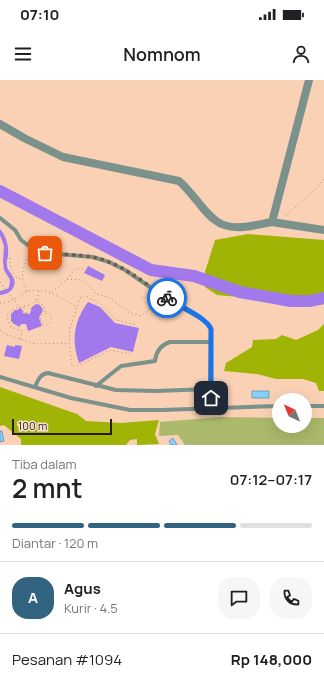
<!DOCTYPE html>
<html lang="id">
<head>
<meta charset="utf-8">
<style>
	:root { --surface:#fff; --page:#f6f6f6; --text:#202124; --muted:#757577; --line:#e0e0e0; --accent:#326381 }
	body { margin:0; font-family:Manrope,sans-serif; background:var(--page); color:var(--text); height:100vh; display:flex; flex-direction:column; font-size:15px; white-space:nowrap }
	* { box-sizing:border-box; margin:0 }
	p { font-size:13px; color:var(--muted) }
	.icon { flex:none; width:22px; height:22px; fill:none; stroke:currentColor; stroke-width:2; stroke-linecap:round; stroke-linejoin:round }
	.map { position:relative; height:365px; overflow:hidden }
	.side { display:flex; flex-direction:column; background:var(--surface); flex:1 }
	.side>* { flex:none }
	.needle { width:26px; rotate:317deg }
	.tools { position:absolute; left:272px; top:313px; display:grid; gap:8px }
	.tools a { display:grid; place-items:center; width:40px; height:40px; border-radius:50%; background:var(--surface); box-shadow:0 4px 16px #0002; font-size:20px }
	.scale { position:absolute; left:12px; bottom:10px; width:100px; box-sizing:border-box; padding-left:4px; border:2px solid #2a1c11; border-top:0; font-size:11px; line-height:14px; white-space:nowrap; color:#2a1c11; -webkit-text-stroke:3px #fbe2d0; paint-order:stroke }
	.pin { position:absolute; display:grid; place-items:center; width:34px; height:34px; color:#fff; margin:-17px; border-radius:8px; box-shadow:0 2px 6px #0006 }
	.courier { position:absolute; display:grid; place-items:center; width:40px; height:40px; margin:-20px; border:3px solid #1a73e8; border-radius:50%; background:#fff; color:#222; box-shadow:0 1px 5px #0007 }
	.headline em { font-style:normal; font-weight:600 }
	.headline div { display:flex; flex-direction:column-reverse }
	.headline { display:flex; align-items:center; justify-content:space-between; height:68px; padding:0 12px }
	h1 { font-size:26px; font-weight:600; line-height:30px }
	.bar { display:grid; grid-template-columns:repeat(4,1fr); gap:6px 4px; align-content:center; height:48px; padding:0 12px }
	.bar i { height:5px; border-radius:3px; background:var(--line) }
	.bar .active { background:var(--accent) }
	.bar p { grid-column:span 4 }
	.line { display:flex; align-items:center; gap:10px; padding:0 12px; border-top:1px solid var(--line) }
	.line div { flex:1 }
	.round { display:grid; place-items:center; flex:none; width:42px; height:42px; border-radius:16px; background:var(--page) }
	.status { display:flex; justify-content:space-between; align-items:center; height:28px; padding:0 20px; background:var(--surface); direction:ltr }
	.status svg { height:11px; fill:currentColor }
	header { display:flex; justify-content:space-between; align-items:center; height:52px; padding:0 12px; background:var(--surface); font-size:18px; font-weight:600 }
	.map>svg:first-child { display:block }
	.green { fill:#aab96c }
	.forest { fill:#a0b406 }
	.water { fill:#a179ed }
	.lines { fill:none; stroke-linecap:round; stroke-linejoin:round }
	.river { stroke:#a179ed; stroke-width:12 }
	.building { fill:#84cfff; stroke:#749db8 }
	.path { stroke:#a78973; stroke-width:1; stroke-dasharray:1 3; stroke-linecap:butt }
	.service { stroke:#7b918b; stroke-width:4 }
	.minor { stroke:#7b918b; stroke-width:8 }
	.done { stroke:#735b4a; stroke-width:4; stroke-dasharray:0 7.2 }
	.route { stroke:#1a73e8; stroke-width:5 }
</style>
</head>
<body>
<div class="status"><b>07:10</b><svg viewBox="0 0 49 12"><path d="M0 12V9h3v3zM5 12V6h3v6zM10 12V3h3v9zM15 12V0h3v12zM26 1h20v11H26zM47 4h2v5h-2z"/></svg></div>
<header><svg class="icon" aria-label="menu" viewBox="0 0 24 24"><path d="M4 6h16M4 12h16M4 18h16"/></svg>Nomnom<svg class="icon" aria-label="person" viewBox="0 0 24 24"><circle cx="12" cy="8" r="4"/><path d="M4 21q1-7 8-7t8 7"/></svg></header>
<div class="map">
<svg width="324" height="365" viewBox="0 0 324 365">
	<rect width="100%" height="100%" fill="#fad1b4"/>
	<path class="green" d="M221,337L279,338V346H305V338H324V365H185L178,355L159,356L160,342Z"/>
	<path class="forest" d="M248,154L324,160V216L303,221L271,220L256,214L239,217L217,215L205,207L204,195L215,160Z
		M324,244V311H319L316,303L303,299H276L257,294L224,291L226,283L252,267L253,260L276,259L282,255L296,260L318,250Z
		M0,307L77,334L86,341L121,343L159,340L155,354L159,364L137,365V359L130,360L126,365H21V359L4,345L0,346Z"/>
	<path class="water" d="M0,149C6,156 9,165 8,175C8,179 6,181 7,185C7,191 12,193 14,199C17,208 8,215 0,215V211L7,209L9,207L10,200L4,190L3,181L4,166L0,155Z
		M88,186L105,195L102,201L84,193Z
		M88,222L100,227L115,243L139,248L133,272L111,267L79,283C71,260 74,241 88,222Z
		M36,224L40,225L43,230L39,238L42,246L28,251L26,244H22L20,245V247L14,244L11,241V234L15,230H18L19,228L22,229L23,233L30,234L32,227Z
		M7,265L15,267V265L22,266L19,279L4,276Z"/>
	<g class="lines">
		<path class="river" d="M0,111L151,190L194,196L240,212L291,221H310L324,218"/>
	</g>
	<path class="building" d="M252,311H269V318H252Z
		M0,351H2L4,361L0,362Z
		M173,358L177,365H171L169,361Z"/>
	<g class="lines">
		<path class="path" d="M286,136L318,107L324,98
			M10,178C9,186 12,191 17,198L21,199
			M67,199L81,200L90,207L96,214L108,217L130,233L141,236L149,230C149,225 149,221 145,217H142
			M0,202L18,225
			M27,211C20,194 22,192 28,176
			M52,212L67,199L75,189L79,188L84,189
			M37,220L39,211
			M0,223C11,223 17,217 26,212C41,205 64,219 76,227
			M24,227L23,232L29,233L31,231L30,225
			M40.5 239a5.5 5.5 0 1 1 11 0a5.5 5.5 0 1 1-11 0Z
			M0,250L5,254L35,264L68,263
			M20,259L22,251L11,247L7,237C11,227 17,228 25,226C30,225 33,223 37,221L44,226L45,233
			M130,274L110,270L77,286H72L69,263L70,248L81,216H85L100,223L116,240L137,245"/>
		<path class="service" d="M0,138L15,150L21,160L33,169L45,173L93,177L109,182L125,190L169,220L202,239L209,245L211,249L210,309L212,328
			M0,297L71,318L130,330H162L279,326
			M96,306L121,286L155,281C156,272 160,265 170,262H211
			M35,307C38,300 40,294 48,293L116,310L156,311L210,309
			M305,326H324"/>
		<path class="minor" d="M0,44L24,58L63,77L179,101C186,107 192,115 198,122C203,128 208,135 215,140C231,153 254,145 272,142L309,0
			M272,142L324,150"/>
	</g>
	<g class="lines">
		<path class="done" d="M45,173C66,175 90,174 109,182C130,190 148,206 167,218"/>
		<path class="route" d="M167,218C179,227 205,236 211,249V318"/>
	</g>
</svg>
<div class="tools">
<a><svg class="needle" viewBox="-14 -14 28 28"><path d="M0-13l5 13h-10z" fill="#e53935"/><path d="M0 13l5-13h-10z" fill="#757577"/></svg></a>
</div>
<div class="scale">100 m</div>
<div class="pin" style="left:45px;top:173px;background:#ea580c"><svg class="icon" aria-label="bag" viewBox="0 0 24 24"><path d="M5 8h14l-1 12H6zM9 8a3 3 0 0 1 6 0"/></svg></div>
<div class="pin" style="left:211px;top:318px;background:#1f2937"><svg class="icon" aria-label="home" viewBox="0 0 24 24"><path d="M3 11l9-7 9 7M6 9v11h12V9"/></svg></div>
<div class="courier" style="left:167px;top:218px"><svg class="icon" aria-label="bike" viewBox="0 0 24 24"><circle cx="6" cy="16" r="4"/><circle cx="18" cy="16" r="4"/><path d="M6 16l4-8h5l3 8M10 8l3 8H6M13 5h3"/></svg></div>
</div>
<section class="side">
<div class="headline"><div><h1>2 mnt</h1><p>Tiba dalam</p></div><em>07:12–07:17</em></div>
<div class="bar"><i class="active"></i><i class="active"></i><i class="active"></i><i></i><p>Diantar · 120 m</p></div>
<div class="line" style="height:72px"><b class="round" style="background:var(--accent);color:#fff">A</b><div><b>Agus</b><p>Kurir · 4.5</p></div><a class="round"><svg class="icon" aria-label="chat" viewBox="0 0 24 24"><path d="M4 5h16v11H9l-5 4z"/></svg></a><a class="round"><svg class="icon" aria-label="phone" viewBox="0 0 24 24"><path d="M5 4h4l2 5-3 2q2 4 5 5l2-3 5 2v4C11 20 4 13 5 4z"/></svg></a></div>
<div class="line" style="height:52px"><div>Pesanan #1094</div><b>Rp 148,000</b></div>
</section>
</body>
</html>
